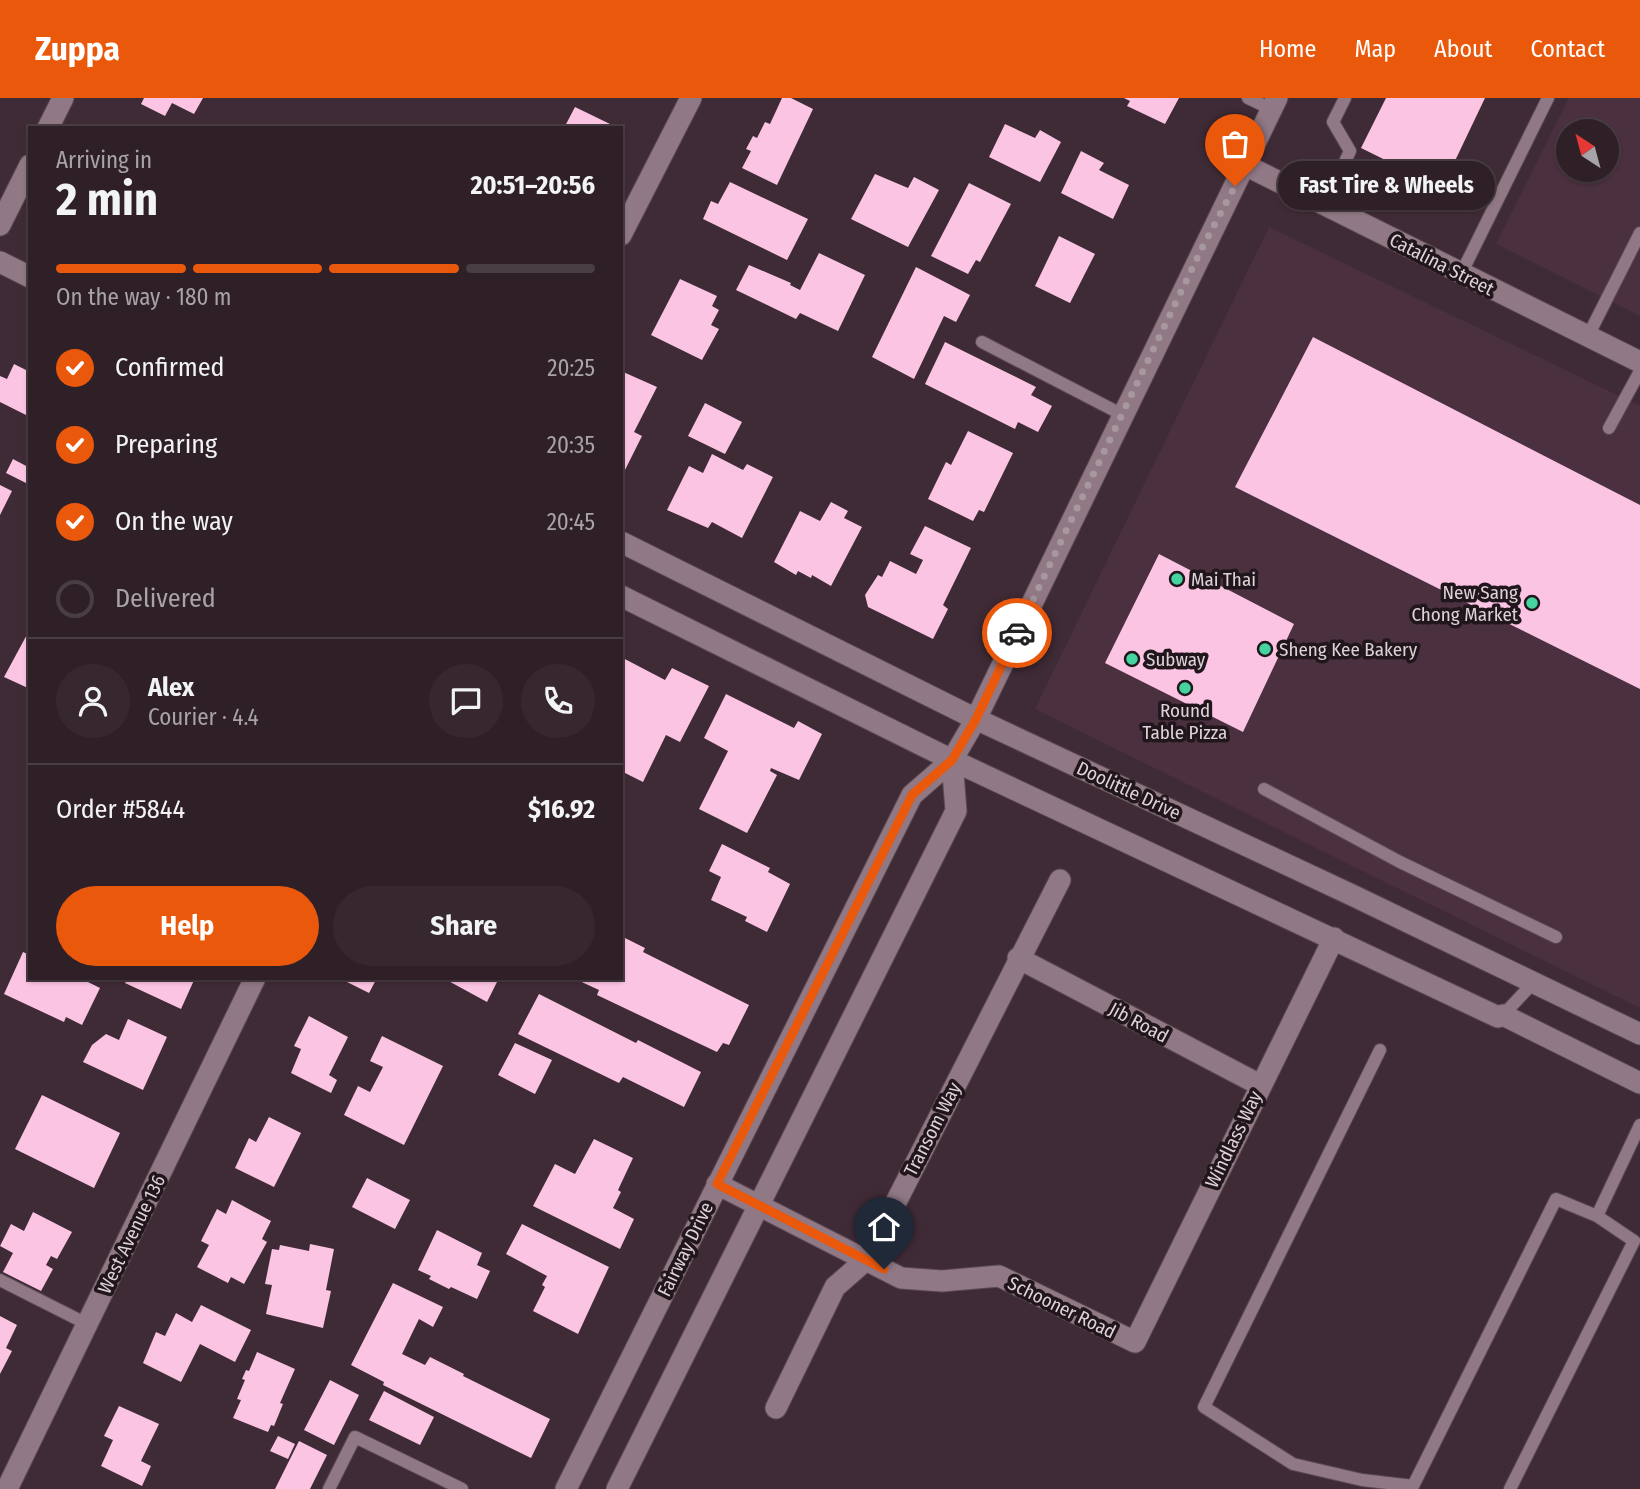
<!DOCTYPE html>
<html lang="en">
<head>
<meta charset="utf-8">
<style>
	:root { --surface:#2f2028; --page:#372830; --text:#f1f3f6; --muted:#a7a3a8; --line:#4a3e45; --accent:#ea580c }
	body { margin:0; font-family:"Fira Sans Condensed",sans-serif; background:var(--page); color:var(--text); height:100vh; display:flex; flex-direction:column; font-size:26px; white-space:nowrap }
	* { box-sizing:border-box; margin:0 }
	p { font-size:23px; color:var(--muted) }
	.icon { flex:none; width:38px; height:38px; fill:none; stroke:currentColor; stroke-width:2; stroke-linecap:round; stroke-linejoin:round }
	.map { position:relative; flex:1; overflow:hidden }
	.details { position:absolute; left:28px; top:28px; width:595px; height:854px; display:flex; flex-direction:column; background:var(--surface); border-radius:0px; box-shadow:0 2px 5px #0004,0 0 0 2px var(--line) }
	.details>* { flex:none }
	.needle { width:46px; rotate:324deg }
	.tools { position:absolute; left:1556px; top:21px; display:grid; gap:14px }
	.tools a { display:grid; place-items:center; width:63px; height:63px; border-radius:50%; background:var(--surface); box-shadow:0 2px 5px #0004,0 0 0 2px var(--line); font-size:35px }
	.pin { position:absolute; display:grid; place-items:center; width:60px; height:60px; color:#fff; margin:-72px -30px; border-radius:50% 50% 50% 0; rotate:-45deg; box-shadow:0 0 7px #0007 }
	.pin .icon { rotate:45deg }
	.courier { position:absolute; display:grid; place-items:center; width:70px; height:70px; margin:-35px; border:5px solid #ea580c; border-radius:50%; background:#fff; color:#222; box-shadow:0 2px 9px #0007 }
	.bubble { position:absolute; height:49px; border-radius:24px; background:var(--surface); box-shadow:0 2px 5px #0004,0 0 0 2px var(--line); font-size:23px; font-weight:700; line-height:49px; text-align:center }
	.overview em { font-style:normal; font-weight:700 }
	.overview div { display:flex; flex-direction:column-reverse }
	.overview { display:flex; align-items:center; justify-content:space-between; height:119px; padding:0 28px }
	h1 { font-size:46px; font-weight:700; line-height:52px }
	.bar { display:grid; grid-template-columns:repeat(4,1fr); gap:10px 7px; align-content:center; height:84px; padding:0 28px }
	.bar i { height:9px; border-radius:5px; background:var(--line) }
	.bar .current { background:var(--accent) }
	.bar p { grid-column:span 4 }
	.line { display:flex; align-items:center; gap:18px; padding:0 28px; border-top:2px solid var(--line) }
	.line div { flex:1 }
	.round { display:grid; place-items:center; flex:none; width:74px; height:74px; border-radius:37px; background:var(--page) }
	ol { padding:0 28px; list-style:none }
	li { display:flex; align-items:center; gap:21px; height:77px }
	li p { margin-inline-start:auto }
	li .icon { padding:7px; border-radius:50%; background:var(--accent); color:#fff; stroke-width:4 }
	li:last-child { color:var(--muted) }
	li i { width:38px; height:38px; border:4px solid var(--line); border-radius:50% }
	.action { display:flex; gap:14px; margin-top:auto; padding:14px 28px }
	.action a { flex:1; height:80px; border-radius:42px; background:var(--accent); color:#fff; font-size:28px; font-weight:700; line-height:80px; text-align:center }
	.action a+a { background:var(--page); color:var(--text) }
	header { display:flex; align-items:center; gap:42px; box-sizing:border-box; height:98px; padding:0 35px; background:var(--accent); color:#fff }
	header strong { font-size:33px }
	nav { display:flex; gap:38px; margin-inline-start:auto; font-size:24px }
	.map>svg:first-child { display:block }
	.built { fill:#4b303f; fill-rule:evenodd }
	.building { fill:#fcc4e3 }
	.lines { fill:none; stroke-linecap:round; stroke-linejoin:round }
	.lane-casing { stroke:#5a4852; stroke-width:14 }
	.street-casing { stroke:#5a4852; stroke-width:23 }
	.secondary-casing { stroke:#5a4852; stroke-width:23 }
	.lane { stroke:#907885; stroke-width:12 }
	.street { stroke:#907885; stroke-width:21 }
	.secondary { stroke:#907885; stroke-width:21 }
	.done { stroke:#a7979f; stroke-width:7; stroke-dasharray:0 12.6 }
	.route { stroke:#ea580c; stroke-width:9 }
	.poi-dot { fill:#45d49f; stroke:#20161c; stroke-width:2.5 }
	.labels { text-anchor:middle; stroke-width:7; stroke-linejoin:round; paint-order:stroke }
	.street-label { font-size:19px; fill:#dfd1d8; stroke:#20161c }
	.poi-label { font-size:19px; fill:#dfd1d8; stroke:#20161c; text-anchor:start }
</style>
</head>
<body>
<header>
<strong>Zuppa</strong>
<nav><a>Home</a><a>Map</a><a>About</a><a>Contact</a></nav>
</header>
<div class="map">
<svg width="1640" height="1391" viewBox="0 0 1640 1391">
	<rect width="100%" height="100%" fill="#3f2b36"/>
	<path class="built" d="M1569,0H1640V218L1496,146ZM1568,33H1606V72H1568Z
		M1269,129L1640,308V910L1035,611Z"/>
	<path class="building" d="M144,0H203L194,16L172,5L165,18L141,6Z
		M782,0H791L813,11L777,87L742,70L751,53L746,51L753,38L757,40L765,24L770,26Z
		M1124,0H1179L1165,26L1127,8L1130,3Z
		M1386,0H1485L1442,90L1361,50Z
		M575,9L610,26L608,30H564Z
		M1005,26L1035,40L1040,32L1061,44L1040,84L989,59Z
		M1081,53L1104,65L1099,72L1129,87L1113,121L1061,95Z
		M875,76L908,90L914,79L939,92L908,149L851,121Z
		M730,84L808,121L787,162L703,121L711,103L718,106Z
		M969,85L1011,106L980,164L976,162L968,176L931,158Z
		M1059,138L1095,156L1070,205L1035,188Z
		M819,155L865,177L838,233L800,215L796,221L736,192L749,167L791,185L790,187L800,192Z
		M916,169L970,197L956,224L944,218L914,281L872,259Z
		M680,181L717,198L712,208L719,212L711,227L719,231L702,262L651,237Z
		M1313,239L1640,407V591L1235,389Z
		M945,244L1036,289L1031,297L1052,308L1038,334L1018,324L1015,331L925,286Z
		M14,266L28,273L30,269V319L0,304V278L7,281Z
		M621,273L657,289L634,334L642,338L621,380Z
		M705,305L742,324L725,356L688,338Z
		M968,333L1013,355L984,414L979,412L973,423L928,401L946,364L951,367Z
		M712,356L743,372L747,366L773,379L742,440L712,424L708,430L667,412L689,368L703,375Z
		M13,361L30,370V387L6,375Z
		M0,387L12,393L0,417Z
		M831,404L848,413L844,420L862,429L831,488L812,477L811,480L798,473L796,477L774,464L800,413L820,423Z
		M925,428L971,450L943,507L948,511L933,541L868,509L865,497L878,477L882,479L890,463L916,476L923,462L910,456Z
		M1159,456L1294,526L1243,634L1105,565Z
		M30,531V591L4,579Z
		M621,559L665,582L672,570L709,588L680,644L666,637L643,684L621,673Z
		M726,596L794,630L798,623L822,636L799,682L771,670L770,673L777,677L747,735L699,711L728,653L704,640Z
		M722,746L770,770L768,774L790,786L767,834L745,823L747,819L711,802L721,779L709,773Z
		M621,838L645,850L643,854L749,907L729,947L723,945L717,954L597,897L599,892L573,880H621Z
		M23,854L30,857V880H80L100,890L82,927L66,919L64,924L4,896Z
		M128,880H195L181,911L125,885Z
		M339,880H377L369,895Z
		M443,880H499L487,904Z
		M539,896L636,945L638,942L701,974L684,1009L623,979L619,985L518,936Z
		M309,918L348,939L329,977L337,982L331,995L291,975L301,951L294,948Z
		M128,921L167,939L143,992L83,964L92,947L106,936L119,942Z
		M382,938L443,968L404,1047L344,1017L358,988L370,994L383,969L370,963Z
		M515,945L552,962L535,996L498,977Z
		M42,997L120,1035L94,1090L15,1051Z
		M269,1019L301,1035L274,1089L235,1070L249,1040L256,1044Z
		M594,1041L633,1060L618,1092L621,1094L613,1110L634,1121L620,1151L533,1108L555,1066L575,1076Z
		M367,1080L410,1102L395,1131L352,1109Z
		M232,1102L271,1123L262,1141L267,1144L244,1186L231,1179L228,1185L197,1169L209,1147L201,1143L217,1111L226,1116Z
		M33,1114L72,1134L57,1161L51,1158L46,1167L53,1171L41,1193L3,1174L13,1155L0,1148L11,1126L24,1133Z
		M522,1126L609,1169L578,1236L533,1213L545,1189L542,1187L547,1178L506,1156Z
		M437,1132L482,1155L477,1167L490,1173L477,1201L451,1189L449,1191L429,1181L431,1178L418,1172Z
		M310,1146L334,1151L326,1192L331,1193L323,1230L266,1216L272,1187L265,1186L272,1151L279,1152L280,1147L309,1153Z
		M393,1185L443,1209L433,1229L419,1221L402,1256L425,1267L430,1259L464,1276L463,1278L550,1321L531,1360L383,1287L384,1284L351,1267Z
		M201,1207L251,1232L235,1264L200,1246L181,1284L143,1265L156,1234L165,1238L176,1215L192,1224Z
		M0,1218L17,1227L6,1250L12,1253L0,1276Z
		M257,1254L295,1271L280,1305L283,1306L274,1328L271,1327L268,1334L233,1320L241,1302L237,1301L245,1282L242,1281L246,1272L249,1273Z
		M330,1282L359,1297L334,1347L304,1332Z
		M384,1293L434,1319L420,1347L369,1322Z
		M119,1308L159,1326L141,1363L151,1368L142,1388L101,1368L113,1342L104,1338Z
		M278,1338L295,1346L288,1361L270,1353Z
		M299,1343L327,1357L310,1391H275Z"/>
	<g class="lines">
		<g class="lane-casing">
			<path id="lane" d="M1248,0L1271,11
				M1325,107L1350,53L1333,24L1345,0
				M1461,176L1548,0
				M1588,238L1640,135
				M982,244L1123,317
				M1609,330L1640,273
				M1264,691L1400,764L1556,839
				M1503,917L1534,884
				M1380,952L1204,1309L1293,1366L1362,1382L1413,1388L1556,1101L1597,1118L1640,1027
				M0,1182L87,1226
				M329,1391L355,1339L462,1391
				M1510,1391L1634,1143L1597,1118"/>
		</g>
		<g class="street-casing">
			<path id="street" d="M48,30L63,0
				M1245,67L1640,264
				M0,127L30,67
				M621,137L691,0
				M1018,860L1260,987
				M758,1107L901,1180L942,1183L999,1178L1135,1244L1334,840
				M776,1310L835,1189L867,1161L1060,782
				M7,1391L255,880"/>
		</g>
		<g class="secondary-casing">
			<path id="secondary" d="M0,164L30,179
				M621,444L976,621L1354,798L1640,936
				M621,498L952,662L1498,919L1503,917L1640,985
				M717,1086L758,1107
				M566,1391L912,697L952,662L976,621L1277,0
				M617,1391L956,713L952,662"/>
		</g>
		<use href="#lane" class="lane"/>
		<use href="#street" class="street"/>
		<use href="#secondary" class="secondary"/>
	</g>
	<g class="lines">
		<path class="done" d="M1017,535L1202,150L1235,88"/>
		<path class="route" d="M884,1171L717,1086L912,697L952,662L976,621L1017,535"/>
	</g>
	<g class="poi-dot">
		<circle cx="1177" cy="481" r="7"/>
		<circle cx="1532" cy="505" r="7"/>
		<circle cx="1265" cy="551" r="7"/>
		<circle cx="1132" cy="561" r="7"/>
		<circle cx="1185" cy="590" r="7"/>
	</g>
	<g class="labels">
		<g class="street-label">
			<text transform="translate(1442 166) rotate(27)" y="7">Catalina Street</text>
			<text transform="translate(1129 692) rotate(25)" y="7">Doolittle Drive</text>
			<text transform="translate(1139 924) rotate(28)" y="7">Jib Road</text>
			<text transform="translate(932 1031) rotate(-63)" y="7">Transom Way</text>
			<text transform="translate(1233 1041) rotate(-64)" y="7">Windlass Way</text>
			<text transform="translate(131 1136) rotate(-64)" y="7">West Avenue 136</text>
			<text transform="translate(685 1151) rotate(-64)" y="7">Fairway Drive</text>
			<text transform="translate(1062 1209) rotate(26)" y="7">Schooner Road</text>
		</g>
		<g class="poi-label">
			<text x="1191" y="488">Mai Thai</text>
			<text x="1518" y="501" text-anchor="end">New Sang<tspan x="1518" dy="22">Chong Market</tspan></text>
			<text x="1279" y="558">Sheng Kee Bakery</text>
			<text x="1146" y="568">Subway</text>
			<text x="1185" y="619" text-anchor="middle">Round<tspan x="1185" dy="22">Table Pizza</tspan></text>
		</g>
	</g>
</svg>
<div class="tools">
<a><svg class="needle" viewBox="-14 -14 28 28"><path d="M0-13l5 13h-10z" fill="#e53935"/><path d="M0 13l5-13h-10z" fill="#a7a3a8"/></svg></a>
</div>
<div class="pin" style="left:1235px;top:88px;background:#ea580c"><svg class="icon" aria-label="bag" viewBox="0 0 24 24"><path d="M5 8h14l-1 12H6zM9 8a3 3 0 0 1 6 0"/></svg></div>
<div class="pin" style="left:884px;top:1171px;background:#1f2937"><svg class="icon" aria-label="home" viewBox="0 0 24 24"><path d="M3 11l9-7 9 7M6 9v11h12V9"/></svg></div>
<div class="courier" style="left:1017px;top:535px"><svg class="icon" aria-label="car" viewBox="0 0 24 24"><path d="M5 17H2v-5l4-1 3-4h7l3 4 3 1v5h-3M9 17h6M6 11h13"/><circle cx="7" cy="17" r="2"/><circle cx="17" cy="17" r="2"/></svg></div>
<div class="bubble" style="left:1278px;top:63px;width:217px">Fast Tire &amp; Wheels</div>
<section class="details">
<div class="overview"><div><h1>2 min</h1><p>Arriving in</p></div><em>20:51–20:56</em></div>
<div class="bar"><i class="current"></i><i class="current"></i><i class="current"></i><i></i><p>On the way · 180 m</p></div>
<ol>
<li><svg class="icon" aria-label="check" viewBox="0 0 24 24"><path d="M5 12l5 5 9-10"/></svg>Confirmed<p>20:25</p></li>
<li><svg class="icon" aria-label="check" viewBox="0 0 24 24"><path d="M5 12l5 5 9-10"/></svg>Preparing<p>20:35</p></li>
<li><svg class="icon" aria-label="check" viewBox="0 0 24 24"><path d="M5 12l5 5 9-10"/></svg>On the way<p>20:45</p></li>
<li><i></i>Delivered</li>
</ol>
<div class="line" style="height:126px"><a class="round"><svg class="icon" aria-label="person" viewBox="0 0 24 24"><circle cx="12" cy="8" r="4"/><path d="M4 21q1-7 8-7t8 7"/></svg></a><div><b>Alex</b><p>Courier · 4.4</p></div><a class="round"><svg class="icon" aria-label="chat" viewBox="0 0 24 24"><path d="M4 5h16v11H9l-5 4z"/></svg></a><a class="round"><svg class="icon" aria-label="phone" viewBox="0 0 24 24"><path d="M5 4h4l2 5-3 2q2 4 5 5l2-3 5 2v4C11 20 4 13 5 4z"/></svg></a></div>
<div class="line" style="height:91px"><div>Order #5844</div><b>$16.92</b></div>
<div class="action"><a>Help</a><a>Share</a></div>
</section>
</div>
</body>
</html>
